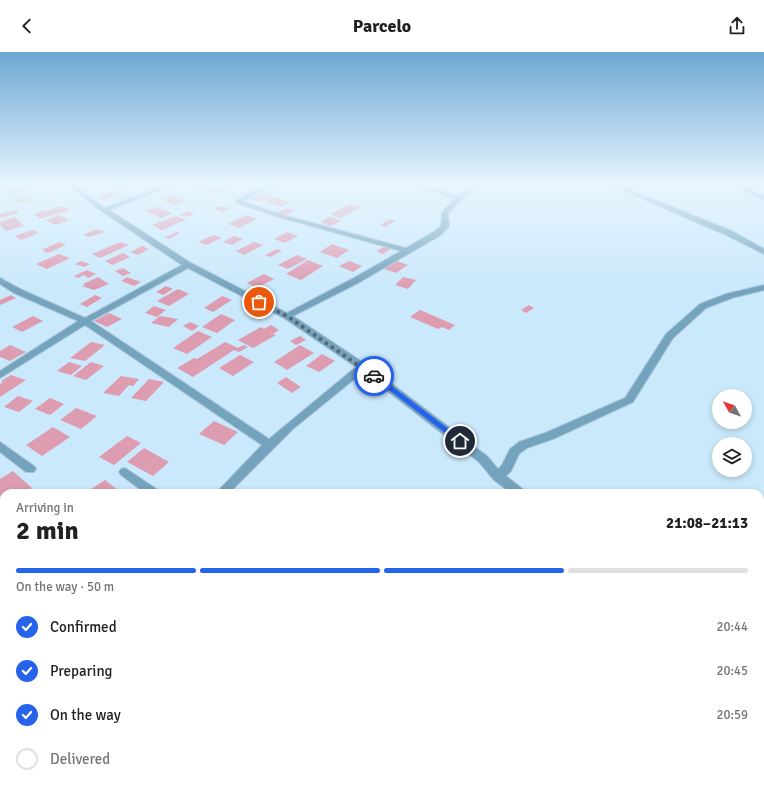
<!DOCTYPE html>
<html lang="en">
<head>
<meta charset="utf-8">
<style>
	:root { --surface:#fff; --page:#f6f6f6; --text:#202124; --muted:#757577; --line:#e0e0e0; --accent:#2563eb }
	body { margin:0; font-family:Signika,sans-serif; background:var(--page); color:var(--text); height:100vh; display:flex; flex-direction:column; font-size:15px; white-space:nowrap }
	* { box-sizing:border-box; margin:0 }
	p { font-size:13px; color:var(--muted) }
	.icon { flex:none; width:22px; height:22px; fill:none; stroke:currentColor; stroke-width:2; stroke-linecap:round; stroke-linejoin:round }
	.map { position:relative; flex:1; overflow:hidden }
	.drawer { position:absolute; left:0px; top:437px; width:764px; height:300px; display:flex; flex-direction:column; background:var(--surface); border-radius:12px 12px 0 0; box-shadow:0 2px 6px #0003 }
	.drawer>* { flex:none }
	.needle { width:26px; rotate:310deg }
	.controls { position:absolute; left:712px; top:337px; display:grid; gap:8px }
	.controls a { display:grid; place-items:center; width:40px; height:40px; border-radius:50%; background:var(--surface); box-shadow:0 2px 6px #0003; font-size:20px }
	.pin { position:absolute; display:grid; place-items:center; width:34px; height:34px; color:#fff; margin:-17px; border:2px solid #fff; border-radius:50%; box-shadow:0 1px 4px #0007 }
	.courier { position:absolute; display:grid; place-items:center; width:40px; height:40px; margin:-20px; border:3px solid #2563eb; border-radius:50%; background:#fff; color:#222; box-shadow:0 1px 5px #0007 }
	.head em { font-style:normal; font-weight:700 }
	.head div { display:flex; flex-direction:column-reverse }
	.head { display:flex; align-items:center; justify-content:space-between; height:68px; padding:0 16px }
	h1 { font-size:26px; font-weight:700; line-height:30px }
	.bar { display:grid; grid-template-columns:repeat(4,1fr); gap:6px 4px; align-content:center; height:48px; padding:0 16px }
	.bar i { height:5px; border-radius:3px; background:var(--line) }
	.bar .on { background:var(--accent) }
	.bar p { grid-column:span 4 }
	ol { padding:0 16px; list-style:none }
	li { display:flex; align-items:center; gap:12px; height:44px }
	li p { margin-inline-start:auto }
	li .icon { padding:4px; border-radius:50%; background:var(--accent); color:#fff; stroke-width:4 }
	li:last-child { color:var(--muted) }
	li i { width:22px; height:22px; border:2px solid var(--line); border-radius:50% }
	header { display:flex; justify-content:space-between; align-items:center; height:52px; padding:0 16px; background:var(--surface); font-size:18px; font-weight:700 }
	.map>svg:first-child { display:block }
	.building { fill:#de9cb1 }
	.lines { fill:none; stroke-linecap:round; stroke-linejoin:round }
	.minor-casing { stroke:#a9c5d5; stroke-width:2 }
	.tertiary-casing { stroke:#a9c5d5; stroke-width:2 }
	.minor { fill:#74a3be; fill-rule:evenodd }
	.tertiary { fill:#74a3be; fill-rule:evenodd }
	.route { fill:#2563eb }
	.done { stroke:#546671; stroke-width:4; stroke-dasharray:0 7.2 }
</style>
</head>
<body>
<header><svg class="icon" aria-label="back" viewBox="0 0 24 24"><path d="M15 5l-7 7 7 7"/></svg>Parcelo<svg class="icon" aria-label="share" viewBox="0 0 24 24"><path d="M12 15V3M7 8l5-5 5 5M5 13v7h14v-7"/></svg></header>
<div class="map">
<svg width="764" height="737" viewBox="0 0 764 737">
	<rect width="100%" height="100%" fill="#cae9fc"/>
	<path class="building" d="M25,133L32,136L14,142L7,139Z
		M107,133H128L132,135L118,139Z
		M187,133H210L212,134L201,138Z
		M219,133L229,136L217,141L207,138Z
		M111,140L118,142L103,148L97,145Z
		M264,141L272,144L260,150L251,147Z
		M171,143L185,149L174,153L160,147Z
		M27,145L32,148L21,151L16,148Z
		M274,145L290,150L280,155L265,149Z
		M350,152L361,155L341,166L330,162Z
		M63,154L70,158L40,167L33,162Z
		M221,154L230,156L223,160L213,157Z
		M157,155L172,161L161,166L145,159Z
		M288,156L295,159L284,164L275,161Z
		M15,158L19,161L2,166L0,164V162Z
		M187,159L195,161L187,165L179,163Z
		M59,163L69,168L55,173L46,168Z
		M246,163L257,167L239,176L228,172Z
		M176,164L186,168L162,178L152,173Z
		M15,165L24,174L6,179L0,173V170Z
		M330,165L341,169L330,174L320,170Z
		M390,167L396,169L385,175L380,173Z
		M97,177L105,180L89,185L83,183Z
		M33,178L39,181L21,188L15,184Z
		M177,180L180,181L169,187L165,185Z
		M287,180L298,184L285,191L274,187Z
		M214,183L222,186L207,193L198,190Z
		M234,184L243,187L232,193L223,190Z
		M59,190L66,193L48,201L42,198Z
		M120,190L129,193L100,206L92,202Z
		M254,190L263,193L244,203L236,199Z
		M332,192L349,198L337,206L320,200Z
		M142,194L149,197L138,203L130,200Z
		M386,194L392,196L383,202L376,199Z
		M277,197L282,199L270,205L265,203Z
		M123,201L130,205L112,213L105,209Z
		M59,202L70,206L47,217L36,212Z
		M297,203L307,207L288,217L278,213Z
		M308,208L323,214L301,228L286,222Z
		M81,209L90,212L84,215L75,212Z
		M349,209L362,214L353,220L339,214Z
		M397,209L408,213L396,221L384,217Z
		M123,216L131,221L123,224L115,219Z
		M87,218L96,222L88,226L84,223L78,226L74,224Z
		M264,222L274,227L257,236L247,231Z
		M98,225L109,232L94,238L82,234L85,233L83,232Z
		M127,225L141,230L134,234L121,229Z
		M403,225L416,228L408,237L395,233Z
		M166,234L173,237L163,243L156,240Z
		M178,237L189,242L169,254L157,249Z
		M11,243L16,246L0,253V248Z
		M95,243L102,246L87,255L80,252Z
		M222,244L232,248L213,260L204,256Z
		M529,253L534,256L526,261L521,258Z
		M154,254L166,258L157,265L145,261Z
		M420,258L455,273L449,278L442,275L438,277L410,265Z
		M109,261L122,267L107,275L94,269Z
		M221,262L235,268L217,281L202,275Z
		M33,264L43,269L22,280L12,275Z
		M160,264L178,267L169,275L151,271Z
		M190,270L199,274L192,279L183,274Z
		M271,273L279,278L273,282L276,283L253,296L238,288L261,275L264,277Z
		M198,279L212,285L187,302L173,296Z
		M300,284L306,288L296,293L290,289Z
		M91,290L105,293L85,309L70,306Z
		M225,290L238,296L244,293L248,295L239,300L234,298L193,325L177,316L194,306L197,307Z
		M10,293L26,300L10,309L0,305V299Z
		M300,293L314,301L287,318L274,310Z
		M322,302L335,309L319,320L306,314Z
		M240,303L254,310L233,324L219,316Z
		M69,310L82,314L71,323L57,319Z
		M91,310L104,314L86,328L73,324Z
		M11,323L26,328L0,345V332L3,330L1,329Z
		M121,324L139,327L133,334L129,333L119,344L103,341Z
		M286,325L301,335L292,341L277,331Z
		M149,327L164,330L146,349L131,346Z
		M18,344L33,349L19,360L4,355Z
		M50,346L64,352L50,363L35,357Z
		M76,356L97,364L81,377L60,368Z
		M214,369L238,380L224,393L199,382Z
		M53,375L70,385L42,404L26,393Z
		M127,384L141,391L114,413L99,405Z
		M144,396L169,410L153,424L127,410Z
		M13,419L32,436L24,441H4V447L0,443V427Z
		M105,428L122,441H85Z"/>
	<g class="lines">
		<g class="minor-casing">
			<path id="minor" d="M8,133H20L0,138V134Z
				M69,133H75L104,156L167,133H175L109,158L191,211L287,261L352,227L401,199L275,164L237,151L236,150C244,140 266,133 278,133L243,149L279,162L406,196L435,179L441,174L442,160L455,147L413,133H421L458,144L471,133H477L448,161L449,174L441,183L358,231L293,264L367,313L487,404L498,417L502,413L510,397L519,390L545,381L625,346L666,282L700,252L726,242L764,233V238L732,246L706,256L673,286L633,350L553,387L527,396L519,402L511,419L506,424L524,438L526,441H511L494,428L479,410L363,320L293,377L229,441H216L262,393L85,273L0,326V319L78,269L14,241L0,232V226L20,237L85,266L182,213L97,156ZM188,216L284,266L356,315L269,387L91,269Z
				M610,133H618L732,179L764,197V202L726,183Z
				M0,390L34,414L36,417L34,420H26L0,400Z
				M125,416L158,438L160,441H145L121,423L119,420L121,417Z
				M760,623L764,625V642L760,641Z
				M4,649V667L0,668V650Z
				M456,733H474L473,737H455Z"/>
		</g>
		<g class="tertiary-casing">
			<path id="tertiary" d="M733,133H740L764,144V148Z"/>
		</g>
		<use href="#minor" class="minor"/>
		<use href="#tertiary" class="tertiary"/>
	</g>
	<linearGradient id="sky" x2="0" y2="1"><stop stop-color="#6da7d4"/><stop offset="0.56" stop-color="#e7f5fe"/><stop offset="1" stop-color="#e7f5fe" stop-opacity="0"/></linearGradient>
	<rect width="764" height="236" fill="url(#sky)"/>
	<path class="route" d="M372,322H376L462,387V390H457L372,325Z"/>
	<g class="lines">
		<path class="done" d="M259,250L287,264L374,324"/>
	</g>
</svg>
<div class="controls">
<a><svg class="needle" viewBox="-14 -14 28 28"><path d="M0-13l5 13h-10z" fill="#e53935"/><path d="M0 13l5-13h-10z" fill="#757577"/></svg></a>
<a><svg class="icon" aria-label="layers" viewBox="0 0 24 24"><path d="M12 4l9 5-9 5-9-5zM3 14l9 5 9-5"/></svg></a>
</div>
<div class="pin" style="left:259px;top:250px;background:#ea580c"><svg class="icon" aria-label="bag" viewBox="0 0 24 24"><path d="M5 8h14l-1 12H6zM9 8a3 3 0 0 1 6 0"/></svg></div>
<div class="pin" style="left:460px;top:389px;background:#1f2937"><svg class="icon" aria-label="home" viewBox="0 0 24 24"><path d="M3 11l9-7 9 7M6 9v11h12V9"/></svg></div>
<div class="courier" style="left:374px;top:324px"><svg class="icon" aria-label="car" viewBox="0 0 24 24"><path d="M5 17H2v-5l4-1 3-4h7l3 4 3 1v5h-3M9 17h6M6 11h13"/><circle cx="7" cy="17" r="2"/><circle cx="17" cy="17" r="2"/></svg></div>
<section class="drawer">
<div class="head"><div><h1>2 min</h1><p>Arriving in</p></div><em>21:08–21:13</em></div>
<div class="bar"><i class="on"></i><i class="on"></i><i class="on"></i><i></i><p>On the way · 50 m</p></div>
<ol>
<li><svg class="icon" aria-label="check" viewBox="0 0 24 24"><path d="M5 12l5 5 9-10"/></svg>Confirmed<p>20:44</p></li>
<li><svg class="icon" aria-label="check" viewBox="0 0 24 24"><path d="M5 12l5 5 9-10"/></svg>Preparing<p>20:45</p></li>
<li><svg class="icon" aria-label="check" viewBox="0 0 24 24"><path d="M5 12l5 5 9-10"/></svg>On the way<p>20:59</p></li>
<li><i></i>Delivered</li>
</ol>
</section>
</div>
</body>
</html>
